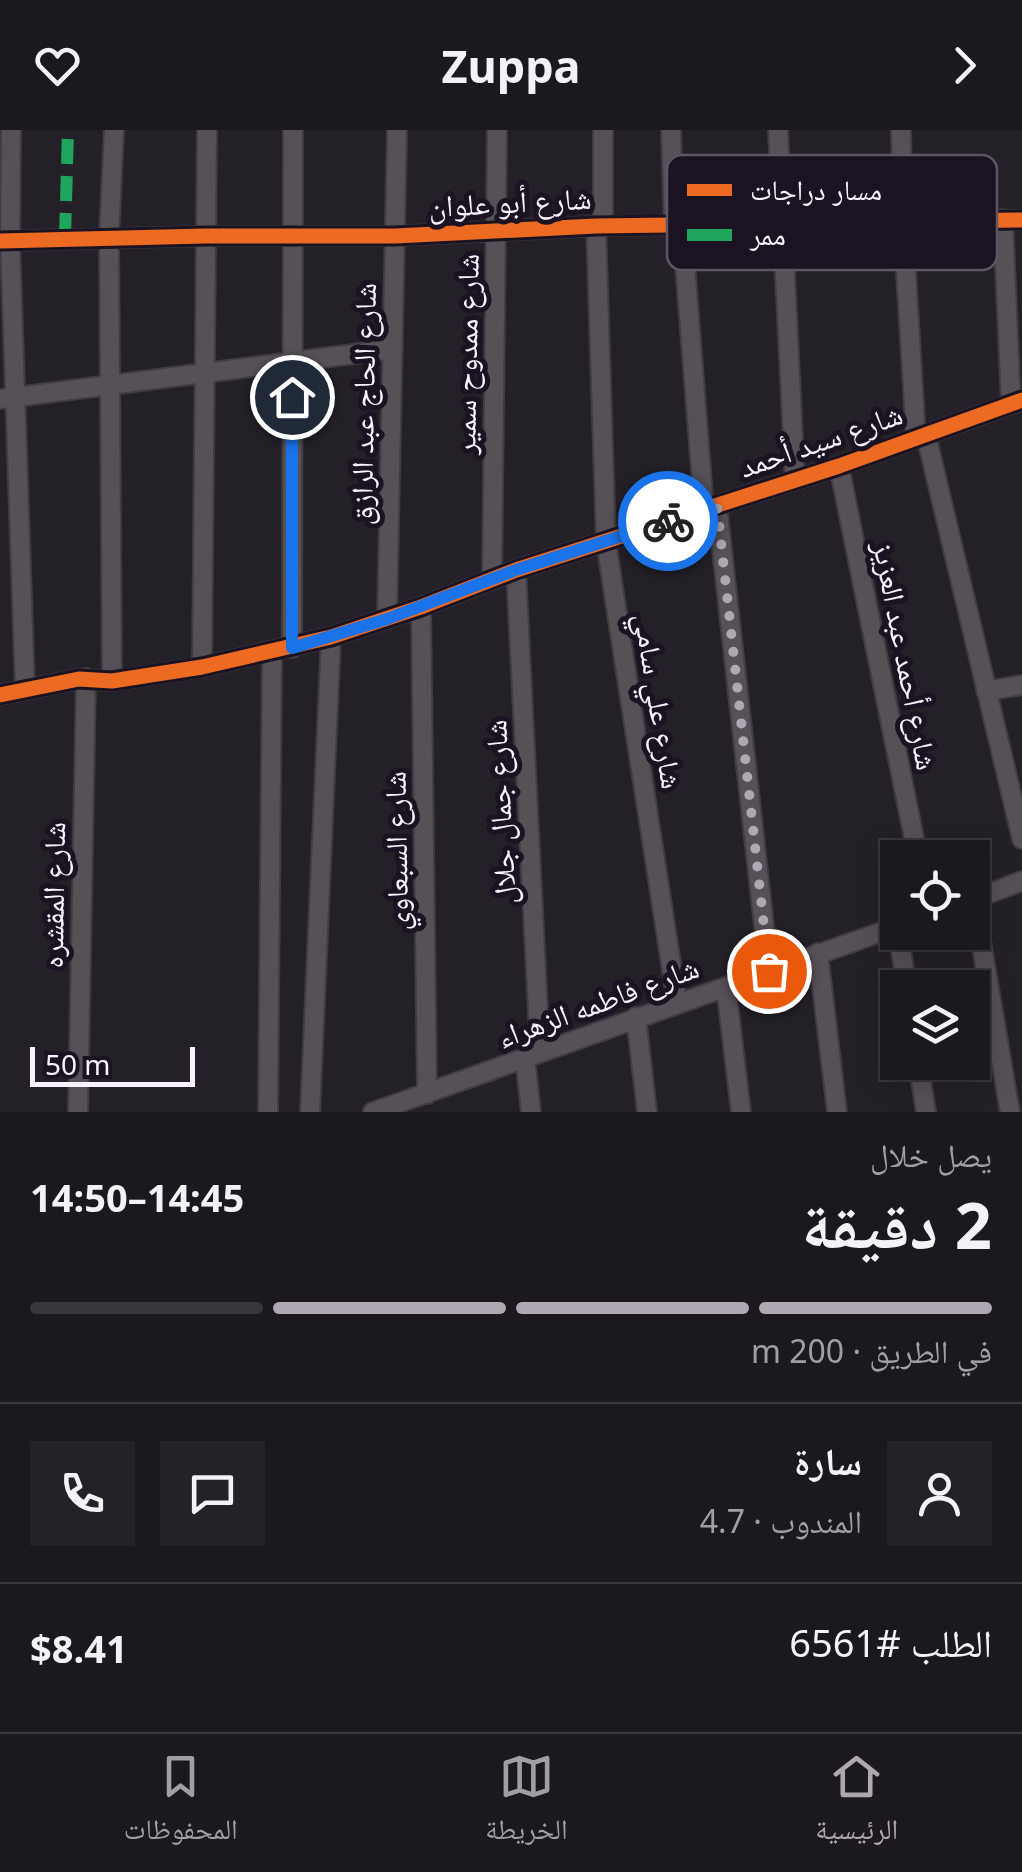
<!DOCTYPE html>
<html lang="ar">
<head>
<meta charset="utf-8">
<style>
	:root { --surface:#1b181e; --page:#242127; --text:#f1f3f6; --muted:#a0a0a4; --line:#39373c; --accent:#aea8b2 }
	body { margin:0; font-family:"Noto Sans","Noto Naskh Arabic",sans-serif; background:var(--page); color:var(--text); direction:rtl; height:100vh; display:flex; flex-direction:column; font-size:38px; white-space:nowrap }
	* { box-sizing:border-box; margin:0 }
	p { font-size:32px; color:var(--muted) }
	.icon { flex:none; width:55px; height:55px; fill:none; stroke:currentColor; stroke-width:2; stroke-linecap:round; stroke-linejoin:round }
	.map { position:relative; height:982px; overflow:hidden; direction:ltr }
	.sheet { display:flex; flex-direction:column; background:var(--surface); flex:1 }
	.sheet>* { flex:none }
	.buttons { position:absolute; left:880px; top:710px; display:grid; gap:20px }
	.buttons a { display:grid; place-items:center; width:110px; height:110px; border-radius:0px; background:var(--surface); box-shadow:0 5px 25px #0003,0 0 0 2px var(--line); font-size:50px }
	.scale { position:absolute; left:30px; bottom:25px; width:165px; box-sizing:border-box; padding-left:10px; border:5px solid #f8f2fc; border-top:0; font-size:28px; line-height:35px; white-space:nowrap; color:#f8f2fc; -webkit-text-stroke:8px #1b1321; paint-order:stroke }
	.pin { position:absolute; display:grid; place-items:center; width:85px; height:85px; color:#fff; margin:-42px; border:5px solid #fff; border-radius:50%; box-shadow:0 2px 10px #0007 }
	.courier { position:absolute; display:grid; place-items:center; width:100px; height:100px; margin:-50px; border:8px solid #1a73e8; border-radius:50%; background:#fff; color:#222; box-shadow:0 2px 12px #0007 }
	.overview em { font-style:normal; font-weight:700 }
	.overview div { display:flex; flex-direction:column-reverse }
	.overview { display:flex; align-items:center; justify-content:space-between; height:170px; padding:0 30px }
	h1 { font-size:65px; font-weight:700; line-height:75px }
	.bar { display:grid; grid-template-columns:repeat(4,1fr); gap:15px 10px; align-content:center; height:120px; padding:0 30px }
	.bar i { height:12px; border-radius:8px; background:var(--line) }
	.bar .current { background:var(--accent) }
	.bar p { grid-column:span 4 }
	.line { display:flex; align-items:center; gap:25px; padding:0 30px; border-top:2px solid var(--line) }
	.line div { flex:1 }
	.round { display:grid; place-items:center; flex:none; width:105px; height:105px; border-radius:0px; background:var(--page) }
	header { display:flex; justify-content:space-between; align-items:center; height:130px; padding:0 30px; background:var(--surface); font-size:45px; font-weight:700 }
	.menu { display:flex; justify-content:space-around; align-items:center; height:140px; border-top:2px solid var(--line); background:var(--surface); font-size:28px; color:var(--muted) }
	.menu a { display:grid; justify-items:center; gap:5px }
	.menu .current { color:var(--accent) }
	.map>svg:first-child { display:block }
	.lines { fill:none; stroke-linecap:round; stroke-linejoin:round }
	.street-casing { stroke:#403c43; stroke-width:22 }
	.street { stroke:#555157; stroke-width:18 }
	.quiet { stroke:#20a55d; stroke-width:12; stroke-dasharray:25 12; stroke-linecap:butt }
	.cycleway-casing { stroke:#1b1321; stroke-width:21 }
	.cycleway { stroke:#ed6a23; stroke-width:15 }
	.done { stroke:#aea8b2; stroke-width:10; stroke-dasharray:0 18 }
	.route { stroke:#1a73e8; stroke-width:12 }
	.labels { text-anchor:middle; stroke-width:10; stroke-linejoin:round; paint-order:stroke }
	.street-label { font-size:30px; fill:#f8f2fc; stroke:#1b1321 }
	.key { fill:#1b1321; stroke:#5d5663; stroke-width:2.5 }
	.key-label { font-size:28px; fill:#f8f2fc }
</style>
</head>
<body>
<header><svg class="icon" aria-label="forward" viewBox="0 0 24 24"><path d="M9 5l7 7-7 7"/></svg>Zuppa<svg class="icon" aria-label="heart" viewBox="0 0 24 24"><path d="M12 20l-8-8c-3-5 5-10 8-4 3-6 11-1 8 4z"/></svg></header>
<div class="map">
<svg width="1022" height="982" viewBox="0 0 1022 982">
	<rect width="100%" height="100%" fill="#242028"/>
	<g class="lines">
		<g class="street-casing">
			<path id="street" d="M11,0L10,111L25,560
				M603,0V96
				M671,0L674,96
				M778,0L795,350
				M901,0L903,93L916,308
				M1003,89L1011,274
				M596,96L606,412L677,873
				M682,96L704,379
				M0,111L205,106H395L596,96L1022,90
				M0,269L393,219
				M926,305L1022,709
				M839,336L918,728
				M717,375L769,841
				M516,440L540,922
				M492,449L497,0
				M421,477L427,964
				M387,489L397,0
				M292,518L293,0
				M202,537L207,0
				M112,551L109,107L114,0
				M986,561L1022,555
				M0,565L79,549L112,551L202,537L331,507L421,477L516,440L839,336L1022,270
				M972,770L1022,751
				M974,770L1010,982
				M898,802L907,858
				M818,823L837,982
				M726,857L741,982
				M636,887L647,982
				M525,928L531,982
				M918,932L926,982
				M78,982L86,548
				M268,982L272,523
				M310,982L331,507
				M373,982L898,796"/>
		</g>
		<use href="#street" class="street"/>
		<path class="quiet" d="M65,108L68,0"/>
		<g class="cycleway-casing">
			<path id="cycleway" d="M0,111L205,106H395L596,96L1022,90
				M0,565L79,549L112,551L202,537L331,507L421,477L516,440L839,336L1022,270"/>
		</g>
		<use href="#cycleway" class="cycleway"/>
	</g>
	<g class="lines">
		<path class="done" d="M668,391L717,376L769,841"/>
		<path class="route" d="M292,267V518L387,489L516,440L668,391"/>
	</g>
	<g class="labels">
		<g class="street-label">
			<text transform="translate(510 73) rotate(-3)" y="10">شارع أبو علوان</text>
			<text transform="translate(467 224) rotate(-89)" y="10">شارع ممدوح سمير</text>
			<text transform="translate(364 274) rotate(-89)" y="10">شارع الحاج عبد الرازق</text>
			<text transform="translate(821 311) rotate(-19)" y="10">شارع سيد أحمد</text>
			<text transform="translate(905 526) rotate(79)" y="10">شارع أحمد عبد العزيز</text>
			<text transform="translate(658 571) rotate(81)" y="10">شارع علي سامي</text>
			<text transform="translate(501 682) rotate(-93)" y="10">شارع جمال جلال</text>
			<text transform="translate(397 721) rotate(-91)" y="10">شارع السبعاوي</text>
			<text transform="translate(54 765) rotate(-89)" y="10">شارع المقشره</text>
			<text transform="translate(598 873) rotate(-20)" y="10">شارع فاطمه الزهراء</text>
		</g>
	</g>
	<rect x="667" y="25" width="330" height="115" rx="15" class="key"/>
	<rect x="687" y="54" width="45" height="12" fill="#ed6a23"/>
	<rect x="687" y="99" width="45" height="12" fill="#20a55d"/>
	<g class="key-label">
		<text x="750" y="70">مسار دراجات</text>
		<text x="750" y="115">ممر</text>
	</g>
</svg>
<div class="buttons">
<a><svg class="icon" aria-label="locate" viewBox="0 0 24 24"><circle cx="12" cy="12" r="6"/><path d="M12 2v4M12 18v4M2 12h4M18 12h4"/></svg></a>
<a><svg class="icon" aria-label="layers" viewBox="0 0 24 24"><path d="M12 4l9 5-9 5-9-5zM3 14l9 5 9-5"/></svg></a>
</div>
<div class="scale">50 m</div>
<div class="pin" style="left:769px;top:841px;background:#ea580c"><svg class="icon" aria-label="bag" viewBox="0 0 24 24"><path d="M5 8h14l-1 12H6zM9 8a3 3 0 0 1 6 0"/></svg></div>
<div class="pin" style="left:292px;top:267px;background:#1f2937"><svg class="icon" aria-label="home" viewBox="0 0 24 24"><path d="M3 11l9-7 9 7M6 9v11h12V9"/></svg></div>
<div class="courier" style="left:668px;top:391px"><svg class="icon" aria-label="bike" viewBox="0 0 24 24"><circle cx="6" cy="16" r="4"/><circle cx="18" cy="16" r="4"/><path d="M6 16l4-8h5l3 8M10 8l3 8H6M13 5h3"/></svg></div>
</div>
<section class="sheet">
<div class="overview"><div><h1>2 دقيقة</h1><p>يصل خلال</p></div><em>14:45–14:50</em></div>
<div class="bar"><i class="current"></i><i class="current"></i><i class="current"></i><i></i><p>في الطريق · 200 m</p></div>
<div class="line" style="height:180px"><a class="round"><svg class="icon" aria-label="person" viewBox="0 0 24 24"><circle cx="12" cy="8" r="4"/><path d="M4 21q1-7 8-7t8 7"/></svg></a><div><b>سارة</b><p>المندوب · 4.7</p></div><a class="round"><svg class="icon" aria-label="chat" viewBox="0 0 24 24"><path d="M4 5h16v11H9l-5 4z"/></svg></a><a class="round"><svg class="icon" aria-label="phone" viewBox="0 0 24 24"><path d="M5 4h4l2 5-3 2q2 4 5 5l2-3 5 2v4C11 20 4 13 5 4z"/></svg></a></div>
<div class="line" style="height:130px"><div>الطلب #6561</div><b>$8.41</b></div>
</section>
<nav class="menu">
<a class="current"><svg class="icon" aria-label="home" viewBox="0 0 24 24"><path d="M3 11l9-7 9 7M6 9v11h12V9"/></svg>الرئيسية</a>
<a><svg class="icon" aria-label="map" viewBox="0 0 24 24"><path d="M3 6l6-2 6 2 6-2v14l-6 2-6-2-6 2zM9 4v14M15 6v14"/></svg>الخريطة</a>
<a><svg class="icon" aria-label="saved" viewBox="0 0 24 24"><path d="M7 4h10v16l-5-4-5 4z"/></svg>المحفوظات</a>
</nav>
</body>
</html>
